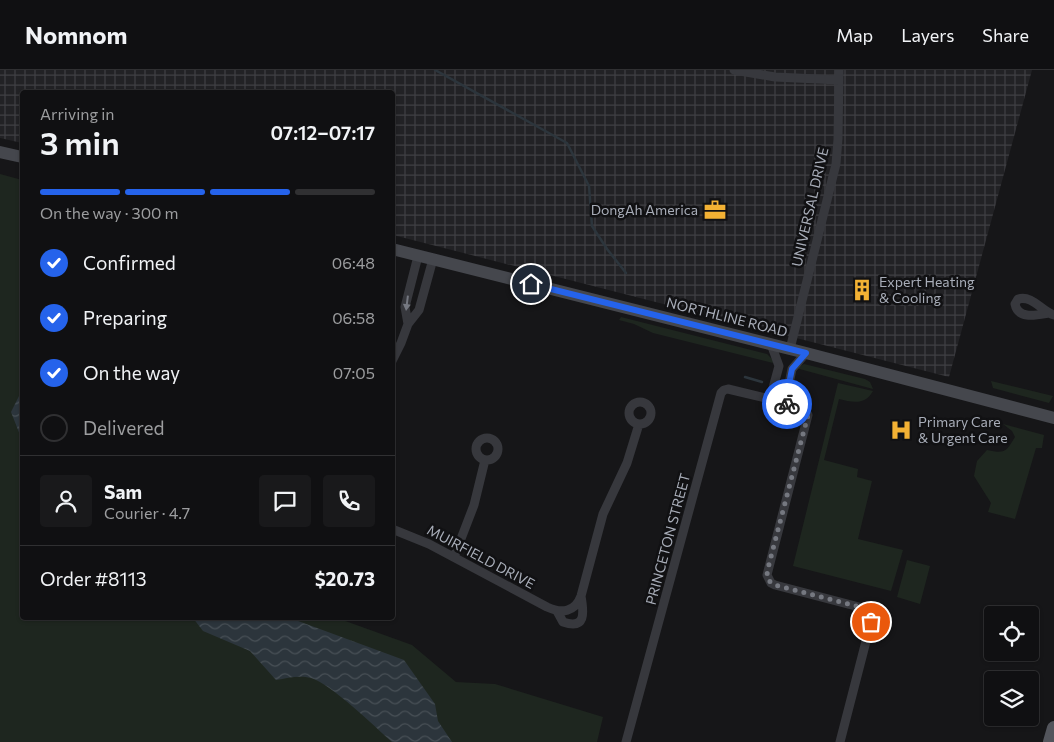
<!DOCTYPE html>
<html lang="en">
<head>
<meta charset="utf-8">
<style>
	:root { --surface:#101012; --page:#19191b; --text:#f1f3f6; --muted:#9c9d9f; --line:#303032; --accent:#2563eb }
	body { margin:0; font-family:Commissioner,sans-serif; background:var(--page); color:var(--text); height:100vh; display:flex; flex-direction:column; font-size:19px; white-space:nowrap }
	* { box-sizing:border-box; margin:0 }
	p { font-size:16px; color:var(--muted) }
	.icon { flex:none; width:28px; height:28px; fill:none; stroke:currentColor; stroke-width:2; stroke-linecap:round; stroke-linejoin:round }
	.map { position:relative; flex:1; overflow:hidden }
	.sheet { position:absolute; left:20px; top:20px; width:375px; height:530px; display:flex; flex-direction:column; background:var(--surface); border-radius:5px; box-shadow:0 1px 4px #0004,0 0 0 1px var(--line) }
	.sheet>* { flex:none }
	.buttons { position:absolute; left:984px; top:536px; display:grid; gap:10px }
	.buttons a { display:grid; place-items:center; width:55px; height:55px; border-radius:5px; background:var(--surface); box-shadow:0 1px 4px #0004,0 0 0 1px var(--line); font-size:25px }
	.pin { position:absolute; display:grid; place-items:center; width:42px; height:42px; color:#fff; margin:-21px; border:2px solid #fff; border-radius:50%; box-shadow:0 1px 5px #0007 }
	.courier { position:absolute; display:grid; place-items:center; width:50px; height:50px; margin:-25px; border:4px solid #2563eb; border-radius:50%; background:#fff; color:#222; box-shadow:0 1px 6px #0007 }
	.overview em { font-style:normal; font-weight:600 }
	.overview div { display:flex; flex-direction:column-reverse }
	.overview { display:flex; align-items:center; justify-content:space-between; height:85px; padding:0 20px }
	h1 { font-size:32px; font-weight:600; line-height:38px }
	.bar { display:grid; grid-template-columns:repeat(4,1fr); gap:8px 5px; align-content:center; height:60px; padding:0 20px }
	.bar i { height:6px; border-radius:4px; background:var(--line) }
	.bar .active { background:var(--accent) }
	.bar p { grid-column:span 4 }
	.line { display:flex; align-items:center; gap:12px; padding:0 20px; border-top:1px solid var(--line) }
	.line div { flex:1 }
	.round { display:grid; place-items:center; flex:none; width:52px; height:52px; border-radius:5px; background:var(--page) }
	ol { padding:0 20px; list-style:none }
	li { display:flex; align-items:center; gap:15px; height:55px }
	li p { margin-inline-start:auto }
	li .icon { padding:5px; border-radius:50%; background:var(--accent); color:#fff; stroke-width:4 }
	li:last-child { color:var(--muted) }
	li i { width:28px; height:28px; border:2px solid var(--line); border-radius:50% }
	header { display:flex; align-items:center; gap:30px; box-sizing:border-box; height:70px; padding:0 25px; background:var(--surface); border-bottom:1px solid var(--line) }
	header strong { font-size:24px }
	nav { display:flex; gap:28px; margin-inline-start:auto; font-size:18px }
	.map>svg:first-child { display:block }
	.industrial { fill:url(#industrial-grid) }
	.green { fill:#1e261f }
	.water { fill:url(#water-waves) }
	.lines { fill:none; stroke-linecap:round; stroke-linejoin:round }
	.stream { stroke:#2c353c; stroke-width:2.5 }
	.street { stroke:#37383d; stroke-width:9 }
	.secondary { stroke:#45474d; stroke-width:12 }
	.primary { stroke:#53555c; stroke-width:14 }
	.oneway { fill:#757881 }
	.done { stroke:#757880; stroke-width:5; stroke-dasharray:0 9 }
	.route { stroke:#2563eb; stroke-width:6 }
	.labels { text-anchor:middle; stroke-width:5; stroke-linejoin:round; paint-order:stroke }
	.street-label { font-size:14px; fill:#a8adb8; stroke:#111113 }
	.poi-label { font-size:14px; fill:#a8adb8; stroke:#111113; text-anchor:start }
</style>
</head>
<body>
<header>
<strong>Nomnom</strong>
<nav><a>Map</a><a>Layers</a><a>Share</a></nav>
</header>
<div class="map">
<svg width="1054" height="672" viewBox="0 0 1054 672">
	<defs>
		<pattern id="industrial-grid" width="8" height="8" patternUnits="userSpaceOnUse" patternTransform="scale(1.25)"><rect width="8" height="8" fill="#222225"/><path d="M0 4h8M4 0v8" fill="none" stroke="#3f3f43"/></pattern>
		<pattern id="water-waves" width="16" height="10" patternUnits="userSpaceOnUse" patternTransform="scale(1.25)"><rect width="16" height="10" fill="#2c353c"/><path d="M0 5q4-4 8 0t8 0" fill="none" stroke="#485056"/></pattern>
	</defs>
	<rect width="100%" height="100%" fill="#161618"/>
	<path class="industrial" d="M0,0H1032L949,307L393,165L392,22H22V73L0,68Z"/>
	<path class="green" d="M0,104L22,110V548H337L412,575L456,612L495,614L603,647L597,672H0Z
		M621,247L767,284L773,290V293L653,263L634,254L619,250Z
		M804,294L865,309L870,312L873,319L796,298Z
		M991,311L1053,326L1049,333L993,318Z
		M838,313L873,321C865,336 852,332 839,329L824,390L858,399L857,407L872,411L858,469L903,480L891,521L793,496Z
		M1003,354L1044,365L1042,378H1036L1015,449L988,442L991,433L974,406L977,391L987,380C1005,384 1006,382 1015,367L1012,361Z
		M907,490L930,496L920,534L897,527Z"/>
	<path class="water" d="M22,320V367L20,365L11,342Z
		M193,548H290L404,590L435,634L438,651L452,672H392C374,656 331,614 311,608C299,605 288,608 276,610L250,581L203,561Z"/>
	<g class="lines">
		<path class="stream" d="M435,0L567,73L589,116L592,156L607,179L626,203
			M745,307L762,312"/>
		<path class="street" d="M734,0L775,7L839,10
			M418,186L405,237L408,254L419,240L433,189
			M1049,243C1037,245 1018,250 1015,234L1018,229C1033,225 1041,241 1054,245
			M790,279L836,94L838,69L839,0
			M392,291L401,273L408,254
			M770,329L779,296L771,274
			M629 343a11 11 0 1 1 22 0a11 11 0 1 1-22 0Z
			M785,333L792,299L806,283
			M476 379a11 11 0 1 1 22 0a11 11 0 1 1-22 0Z
			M392,459L429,474L547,537C562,544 575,542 581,526L603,444L627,393L639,354
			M454,487L474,435L485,390
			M557,541L563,552C586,560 584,543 581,526
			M626,672L721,323L724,320L728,319L803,337L808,345L767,505L771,513L775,515L863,538L871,546V552L840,672"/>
		<path class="secondary" d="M0,82L22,87
			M392,179L806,283L1054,348"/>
		<path class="primary" d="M1050,672L1054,658"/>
	</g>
	<defs><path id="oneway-solid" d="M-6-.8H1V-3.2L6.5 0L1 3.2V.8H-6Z" transform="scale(1.25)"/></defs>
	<use class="oneway" href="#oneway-solid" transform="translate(407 233) rotate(97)"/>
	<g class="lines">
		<path class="done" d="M787,334L802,337L808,345L767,502L768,510L775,515L864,538L869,543L871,552"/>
		<path class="route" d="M531,214L806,283L792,299L785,333L787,334"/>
	</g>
	<defs>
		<g id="office-bare" transform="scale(1.725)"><path d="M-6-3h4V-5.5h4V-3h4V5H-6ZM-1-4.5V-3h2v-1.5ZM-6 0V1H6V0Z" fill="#f2b134" stroke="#111113" stroke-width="2.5" paint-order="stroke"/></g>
		<g id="building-bare" transform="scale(1.725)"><path d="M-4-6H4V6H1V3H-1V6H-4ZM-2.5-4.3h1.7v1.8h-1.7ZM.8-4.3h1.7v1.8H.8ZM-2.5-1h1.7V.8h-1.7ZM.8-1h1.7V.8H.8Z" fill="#f2b134" stroke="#111113" stroke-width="2.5" paint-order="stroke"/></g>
		<g id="hospital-bare" transform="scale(1.725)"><path d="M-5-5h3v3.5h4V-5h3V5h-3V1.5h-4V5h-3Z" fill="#f2b134" stroke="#111113" stroke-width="2.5" paint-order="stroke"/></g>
	</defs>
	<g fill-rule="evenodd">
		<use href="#office-bare" x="715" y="140"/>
		<use href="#building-bare" x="862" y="220"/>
		<use href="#hospital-bare" x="901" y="360"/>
	</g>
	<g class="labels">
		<g class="street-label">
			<text transform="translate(810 137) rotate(-77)" y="5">UNIVERSAL DRIVE</text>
			<text transform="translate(727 247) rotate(14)" y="5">NORTHLINE ROAD</text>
			<text transform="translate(668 469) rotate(-75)" y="5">PRINCETON STREET</text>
			<text transform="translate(481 487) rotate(28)" y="5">MUIRFIELD DRIVE</text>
		</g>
		<g class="poi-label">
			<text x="698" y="145" text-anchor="end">DongAh America</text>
			<text x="879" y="217">Expert Heating<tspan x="879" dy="16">&amp; Cooling</tspan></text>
			<text x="918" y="357">Primary Care<tspan x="918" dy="16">&amp; Urgent Care</tspan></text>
		</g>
	</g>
</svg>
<div class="buttons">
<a><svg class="icon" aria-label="locate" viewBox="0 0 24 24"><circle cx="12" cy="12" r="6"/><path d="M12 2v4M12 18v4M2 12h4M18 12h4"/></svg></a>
<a><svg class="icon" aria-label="layers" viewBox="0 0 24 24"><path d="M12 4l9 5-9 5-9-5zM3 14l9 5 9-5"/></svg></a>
</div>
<div class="pin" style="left:871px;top:552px;background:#ea580c"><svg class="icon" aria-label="bag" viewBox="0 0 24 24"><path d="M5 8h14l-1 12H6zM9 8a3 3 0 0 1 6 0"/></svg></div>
<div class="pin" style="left:531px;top:214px;background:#1f2937"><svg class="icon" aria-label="home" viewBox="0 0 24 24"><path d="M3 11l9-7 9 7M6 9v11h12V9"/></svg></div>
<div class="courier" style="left:787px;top:334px"><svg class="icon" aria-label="bike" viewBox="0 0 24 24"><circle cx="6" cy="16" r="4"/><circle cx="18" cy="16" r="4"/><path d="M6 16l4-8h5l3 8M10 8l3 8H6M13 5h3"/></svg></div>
<section class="sheet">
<div class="overview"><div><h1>3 min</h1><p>Arriving in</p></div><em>07:12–07:17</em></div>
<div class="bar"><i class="active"></i><i class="active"></i><i class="active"></i><i></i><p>On the way · 300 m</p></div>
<ol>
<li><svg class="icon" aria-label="check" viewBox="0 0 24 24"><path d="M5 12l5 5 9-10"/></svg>Confirmed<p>06:48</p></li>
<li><svg class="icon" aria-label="check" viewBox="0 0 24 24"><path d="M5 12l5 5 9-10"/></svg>Preparing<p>06:58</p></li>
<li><svg class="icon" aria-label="check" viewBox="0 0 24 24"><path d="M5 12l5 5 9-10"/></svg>On the way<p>07:05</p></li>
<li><i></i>Delivered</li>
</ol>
<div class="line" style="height:90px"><a class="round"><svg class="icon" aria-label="person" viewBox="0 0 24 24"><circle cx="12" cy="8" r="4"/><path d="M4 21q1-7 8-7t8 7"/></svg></a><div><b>Sam</b><p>Courier · 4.7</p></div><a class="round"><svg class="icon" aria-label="chat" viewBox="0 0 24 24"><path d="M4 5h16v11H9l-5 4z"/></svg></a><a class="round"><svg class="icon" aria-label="phone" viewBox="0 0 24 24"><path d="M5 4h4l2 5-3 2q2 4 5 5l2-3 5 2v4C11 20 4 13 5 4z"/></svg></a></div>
<div class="line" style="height:65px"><div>Order #8113</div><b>$20.73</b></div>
</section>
</div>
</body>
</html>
